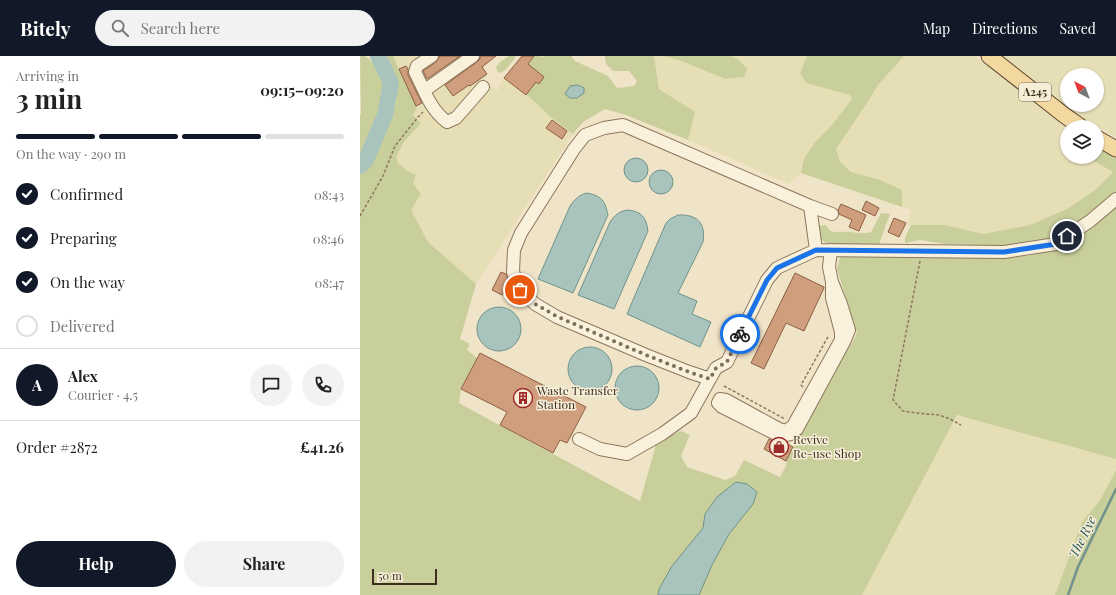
<!DOCTYPE html>
<html lang="en">
<head>
<meta charset="utf-8">
<style>
	:root { --surface:#fff; --page:#f2f2f2; --text:#222; --muted:#767676; --line:#e0e0e0; --accent:#111827 }
	body { margin:0; font-family:"Playfair Display",serif; background:var(--page); color:var(--text); height:100vh; display:flex; flex-direction:column; font-size:15px; white-space:nowrap }
	* { box-sizing:border-box; margin:0 }
	p { font-size:13px; color:var(--muted) }
	.icon { flex:none; width:22px; height:22px; fill:none; stroke:currentColor; stroke-width:2; stroke-linecap:round; stroke-linejoin:round }
	.map { position:relative; flex:1; overflow:hidden }
	.side { display:flex; flex-direction:column; background:var(--surface); width:360px }
	.side>* { flex:none }
	.needle { width:26px; rotate:319deg }
	.tools { position:absolute; left:700px; top:12px; display:grid; gap:8px }
	.tools a { display:grid; place-items:center; width:44px; height:44px; border-radius:50%; background:var(--surface); box-shadow:0 1px 3px #0004; font-size:20px }
	.scale { position:absolute; left:12px; bottom:10px; width:65px; box-sizing:border-box; padding-left:4px; border:2px solid #3d2e20; border-top:0; font-size:11px; line-height:14px; white-space:nowrap; color:#3d2e20; -webkit-text-stroke:3px #f7eed8; paint-order:stroke }
	.pin { position:absolute; display:grid; place-items:center; width:34px; height:34px; color:#fff; margin:-17px; border:2px solid #fff; border-radius:50%; box-shadow:0 1px 4px #0007 }
	.courier { position:absolute; display:grid; place-items:center; width:40px; height:40px; margin:-20px; border:3px solid #1a73e8; border-radius:50%; background:#fff; color:#222; box-shadow:0 1px 5px #0007 }
	.head em { font-style:normal; font-weight:700 }
	.head div { display:flex; flex-direction:column-reverse }
	.head { display:flex; align-items:center; justify-content:space-between; height:68px; padding:0 16px }
	h1 { font-size:26px; font-weight:700; line-height:30px }
	.bar { display:grid; grid-template-columns:repeat(4,1fr); gap:6px 4px; align-content:center; height:48px; padding:0 16px }
	.bar i { height:5px; border-radius:3px; background:var(--line) }
	.bar .active { background:var(--accent) }
	.bar p { grid-column:span 4 }
	.line { display:flex; align-items:center; gap:10px; padding:0 16px; border-top:1px solid var(--line) }
	.line div { flex:1 }
	.round { display:grid; place-items:center; flex:none; width:42px; height:42px; border-radius:21px; background:var(--page) }
	ol { padding:0 16px; list-style:none }
	li { display:flex; align-items:center; gap:12px; height:44px }
	li p { margin-inline-start:auto }
	li .icon { padding:4px; border-radius:50%; background:var(--accent); color:#fff; stroke-width:4 }
	li:last-child { color:var(--muted) }
	li i { width:22px; height:22px; border:2px solid var(--line); border-radius:50% }
	.cta { display:flex; gap:8px; margin-top:auto; padding:8px 16px }
	.cta a { flex:1; height:46px; border-radius:24px; background:var(--accent); color:#fff; font-size:16px; font-weight:700; line-height:46px; text-align:center }
	.cta a+a { background:var(--page); color:var(--text) }
	header { display:flex; align-items:center; gap:24px; box-sizing:border-box; height:56px; padding:0 20px; background:var(--accent); color:#fff }
	header strong { font-size:19px }
	nav { display:flex; gap:22px; margin-inline-start:auto; font-size:14px }
	.search { width:280px; height:36px; background:var(--page); display:flex; align-items:center; gap:10px; box-sizing:border-box; padding:0 14px; border-radius:22px; color:var(--muted); font-size:15px }
	main { display:flex; flex:1; min-height:0 }
	.map>svg:first-child { display:block }
	.farmland { fill:#e6deb5; fill-rule:evenodd }
	.green { fill:#c9cf9b }
	.water { fill:#a9c4bc; stroke:#6f938a }
	.lines { fill:none; stroke-linecap:round; stroke-linejoin:round }
	.stream { stroke:#6f938a; stroke-width:2.5 }
	.river { stroke:#a9c4bc; stroke-width:16 }
	.building { fill:#cf9f7d; stroke:#8d5f41 }
	.minor-casing { stroke:#8d765c; stroke-width:14 }
	.major-casing { stroke:#5b4430; stroke-width:17 }
	.path { stroke:#8d765c; stroke-width:1.5; stroke-dasharray:3 2; stroke-linecap:butt }
	.minor { stroke:#faf1dc; stroke-width:12 }
	.major { stroke:#f3d9a0; stroke-width:15 }
	.done { stroke:#7c6e5b; stroke-width:4; stroke-dasharray:0 7.2 }
	.route { stroke:#1a73e8; stroke-width:5 }
	.labels { text-anchor:middle; stroke-width:3; stroke-linejoin:round; paint-order:stroke }
	.shield { fill:#f7eed8; stroke:#756857; stroke-width:1 }
	.shield-label { font-size:11px; font-weight:bold; fill:#3d2e20 }
	.poi-label { font-size:12px; fill:#3d2e20; stroke:#f7eed8; text-anchor:start }
	.water-label { font-size:13px; font-style:italic; fill:#2f5d5a; stroke:#f7eed8 }
</style>
</head>
<body>
<header>
<strong>Bitely</strong>
<div class="search"><svg class="icon" aria-label="search" viewBox="0 0 24 24"><circle cx="10" cy="10" r="6"/><path d="M15 15l6 6"/></svg>Search here</div>
<nav><a>Map</a><a>Directions</a><a>Saved</a></nav>
</header>
<main>
<section class="side">
<div class="head"><div><h1>3 min</h1><p>Arriving in</p></div><em>09:15–09:20</em></div>
<div class="bar"><i class="active"></i><i class="active"></i><i class="active"></i><i></i><p>On the way · 290 m</p></div>
<ol>
<li><svg class="icon" aria-label="check" viewBox="0 0 24 24"><path d="M5 12l5 5 9-10"/></svg>Confirmed<p>08:43</p></li>
<li><svg class="icon" aria-label="check" viewBox="0 0 24 24"><path d="M5 12l5 5 9-10"/></svg>Preparing<p>08:46</p></li>
<li><svg class="icon" aria-label="check" viewBox="0 0 24 24"><path d="M5 12l5 5 9-10"/></svg>On the way<p>08:47</p></li>
<li><i></i>Delivered</li>
</ol>
<div class="line" style="height:72px"><b class="round" style="background:var(--accent);color:#fff">A</b><div><b>Alex</b><p>Courier · 4.5</p></div><a class="round"><svg class="icon" aria-label="chat" viewBox="0 0 24 24"><path d="M4 5h16v11H9l-5 4z"/></svg></a><a class="round"><svg class="icon" aria-label="phone" viewBox="0 0 24 24"><path d="M5 4h4l2 5-3 2q2 4 5 5l2-3 5 2v4C11 20 4 13 5 4z"/></svg></a></div>
<div class="line" style="height:52px"><div>Order #2872</div><b>£41.26</b></div>
<div class="cta"><a>Help</a><a>Share</a></div>
</section>
<div class="map">
<svg width="756" height="539" viewBox="0 0 756 539">
	<rect width="100%" height="100%" fill="#f0e4c8"/>
	<path class="farmland" d="M33,0H121L122,11L127,19L124,22L127,26L137,35L144,22L165,39L166,38L192,62L213,78L116,228L68,186L51,154L61,138L53,127L56,119L46,114L37,106V99L44,86L60,67L53,59L57,52Z
		M294,0H447L440,17L521,0H615L707,73V101H727L753,116L735,134L707,153L670,169L623,178L585,169H548L551,154L441,117L429,128L328,84L335,57L299,33Z
		M637,0H756V81L708,53ZM707,19H737V49H707Z
		M597,359L756,403V414L740,444L722,466L695,539H502Z"/>
	<path class="green" d="M0,0H5L19,13L24,29L19,54L6,88L0,97V59L1,57Z
		M21,0H33L57,52L53,59L61,67L44,86L37,99V106L46,114L56,119L53,127L61,138L51,154L68,186L116,228L100,283L110,288L107,294L117,302L101,333L99,347C159,380 220,412 280,445L297,385L321,375L330,379L321,400L327,411L365,424L375,420L384,404L420,421L427,408L426,405L488,288L491,289L497,277L477,213L480,201L486,200H668L693,193L726,175L747,159L756,151V403L597,359L502,539H0V116L6,110L36,47L37,34Z
		M149,0H156C152,6 147,14 140,17L137,15L136,11L140,6Z
		M174,0H181L183,1L185,0H211L215,5L248,20L257,32L274,30L277,25L269,15H253L246,8L245,0H294L299,33L335,56L328,84L266,59L245,53L223,66L213,78L192,62L166,38L176,26L179,27L184,21L168,8Z
		M304,0H371L379,4L387,13L384,21L365,23L322,5Z
		M447,0H544L517,30L509,44L476,93L480,106L491,116L520,124L542,134V151L441,117L444,103L455,86L472,69L492,43L490,39L446,27L440,17Z
		M737,90L756,102V137L731,157L709,173L684,184L654,190L586,188L560,184L545,187V182L551,169H585L623,178L670,169L707,153L735,134L753,116L727,101H737Z
		M521,157L530,158L518,191C503,190 469,194 460,182C457,179 458,174 457,170L466,169L470,175C477,177 484,175 491,176C499,177 502,178 511,176Z
		M756,414V539H695L722,466L740,444Z"/>
	<path class="water" d="M218,29L224,32V37L217,42H210L205,38L210,30Z
		M264 114a12 12 0 1 1 24 0a12 12 0 1 1-24 0Z
		M289 126a12 12 0 1 1 24 0a12 12 0 1 1-24 0Z
		M227,137C242,140 245,145 248,159L213,237L178,223L210,150C215,143 219,139 227,137Z
		M268,154C282,156 286,161 288,175L254,253L218,239L250,166C255,159 259,155 268,154Z
		M318,159C337,158 346,167 343,186L318,237L337,245L332,258L351,266L340,291L267,258L306,167L310,163Z
		M117 273a22 22 0 1 1 44 0a22 22 0 1 1-44 0Z
		M208 313a22 22 0 1 1 44 0a22 22 0 1 1-44 0Z
		M255 332a22 22 0 1 1 44 0a22 22 0 1 1-44 0Z
		M376,426L387,428L397,436L393,448L369,478L352,509L339,539H298L299,533L312,510L343,472L345,458L357,441Z"/>
	<g class="lines">
		<path class="stream" d="M708,539L718,511L756,433"/>
		<path class="river" d="M0,110L6,104L25,59L31,27L18,0"/>
	</g>
	<path class="building" d="M80,0H100L67,23L63,15L76,6Z
		M120,0H136L122,11L127,18L110,30L109,29L93,40L85,29L117,6L120,3Z
		M162,0H174L168,8L184,21L179,28L176,26L166,39L144,22Z
		M46,10L48,13V19L62,47L56,50L39,13Z
		M192,64L207,75L202,83L186,72Z
		M506,145L519,152L515,160L502,154Z
		M481,148L506,159L499,175L489,171L492,164L479,158L478,154Z
		M534,162L546,167L539,181L528,176Z
		M141,216L146,218L149,225L142,239L132,234Z
		M435,217L464,231V232L444,275L426,267L404,313L391,307Z
		M120,297L226,351L207,387L200,384L193,397L140,369L147,356L101,333Z
		M409,383L417,387H426L433,391L426,405L404,393Z"/>
	<g class="lines">
		<g class="minor-casing">
			<path id="minor" d="M72,0L57,10L55,16C65,35 69,52 87,66L96,62L123,31
				M65,34L113,0
				M450,150L472,158
				M471,194L469,211L472,226V242L481,276V284L433,370L426,375L419,373L366,344L360,343L358,347L362,351L420,380L431,378L437,373L484,286L489,274L481,248L472,226
				M350,323L329,316L286,299L197,261L175,248L160,234L153,216L154,194L161,177L214,93L225,79L244,72L263,69L450,150L456,194
				M219,383L240,393L267,398L302,378L331,357L356,312L367,306L407,224L417,212L456,194L644,196L696,188L730,165L756,143"/>
		</g>
		<g class="major-casing">
			<path id="major" d="M629,0L704,59L721,71
				M737,82L756,93"/>
		</g>
		<path class="path" d="M0,160L23,120L35,90L58,61L63,56
			M560,205L533,344L543,355L556,357L579,359L590,363L601,369
			M364,330L425,363
			M443,331L441,329L469,279"/>
		<use href="#minor" class="minor"/>
		<use href="#major" class="major"/>
	</g>
	<g class="lines">
		<path class="done" d="M160,234L175,248L198,261L286,299L329,316L350,323L356,312L367,306L380,278"/>
		<path class="route" d="M380,278L407,224L417,212L456,194L644,196L696,188L707,180"/>
	</g>
	<defs>
		<g id="building-ring" transform="scale(1)"><circle r="9.5" fill="#f7eed8" stroke="#9e2a2b" stroke-width="1.5"/><path d="M-4-6H4V6H1V3H-1V6H-4ZM-2.5-4.3h1.7v1.8h-1.7ZM.8-4.3h1.7v1.8H.8ZM-2.5-1h1.7V.8h-1.7ZM.8-1h1.7V.8H.8Z" fill="#9e2a2b"/></g>
		<g id="shop-ring" transform="scale(1)"><circle r="9.5" fill="#f7eed8" stroke="#9e2a2b" stroke-width="1.5"/><path d="M-5-2.5h2.3a2.7 3.5 0 0 1 5.4 0H5L5.5 6h-11ZM-1.5-2.5h3a1.5 2.3 0 0 0-3 0Z" fill="#9e2a2b"/></g>
	</defs>
	<g fill-rule="evenodd">
		<use href="#building-ring" x="163" y="342"/>
		<use href="#shop-ring" x="419" y="391"/>
	</g>
	<g class="labels">
		<rect class="shield" x="659" y="27" width="32" height="18" rx="3"/>
		<g class="shield-label">
			<text x="675" y="40">A245</text>
		</g>
		<g class="poi-label">
			<text x="177" y="339">Waste Transfer<tspan x="177" dy="14">Station</tspan></text>
			<text x="433" y="388">Revive<tspan x="433" dy="14">Re-use Shop</tspan></text>
		</g>
		<g class="water-label">
			<text transform="translate(722 481) rotate(-64)" y="5">The Rye</text>
		</g>
	</g>
</svg>
<div class="tools">
<a><svg class="needle" viewBox="-14 -14 28 28"><path d="M0-13l5 13h-10z" fill="#e53935"/><path d="M0 13l5-13h-10z" fill="#767676"/></svg></a>
<a><svg class="icon" aria-label="layers" viewBox="0 0 24 24"><path d="M12 4l9 5-9 5-9-5zM3 14l9 5 9-5"/></svg></a>
</div>
<div class="scale">50 m</div>
<div class="pin" style="left:160px;top:234px;background:#ea580c"><svg class="icon" aria-label="bag" viewBox="0 0 24 24"><path d="M5 8h14l-1 12H6zM9 8a3 3 0 0 1 6 0"/></svg></div>
<div class="pin" style="left:707px;top:180px;background:#1f2937"><svg class="icon" aria-label="home" viewBox="0 0 24 24"><path d="M3 11l9-7 9 7M6 9v11h12V9"/></svg></div>
<div class="courier" style="left:380px;top:278px"><svg class="icon" aria-label="bike" viewBox="0 0 24 24"><circle cx="6" cy="16" r="4"/><circle cx="18" cy="16" r="4"/><path d="M6 16l4-8h5l3 8M10 8l3 8H6M13 5h3"/></svg></div>
</div>
</main>
</body>
</html>
